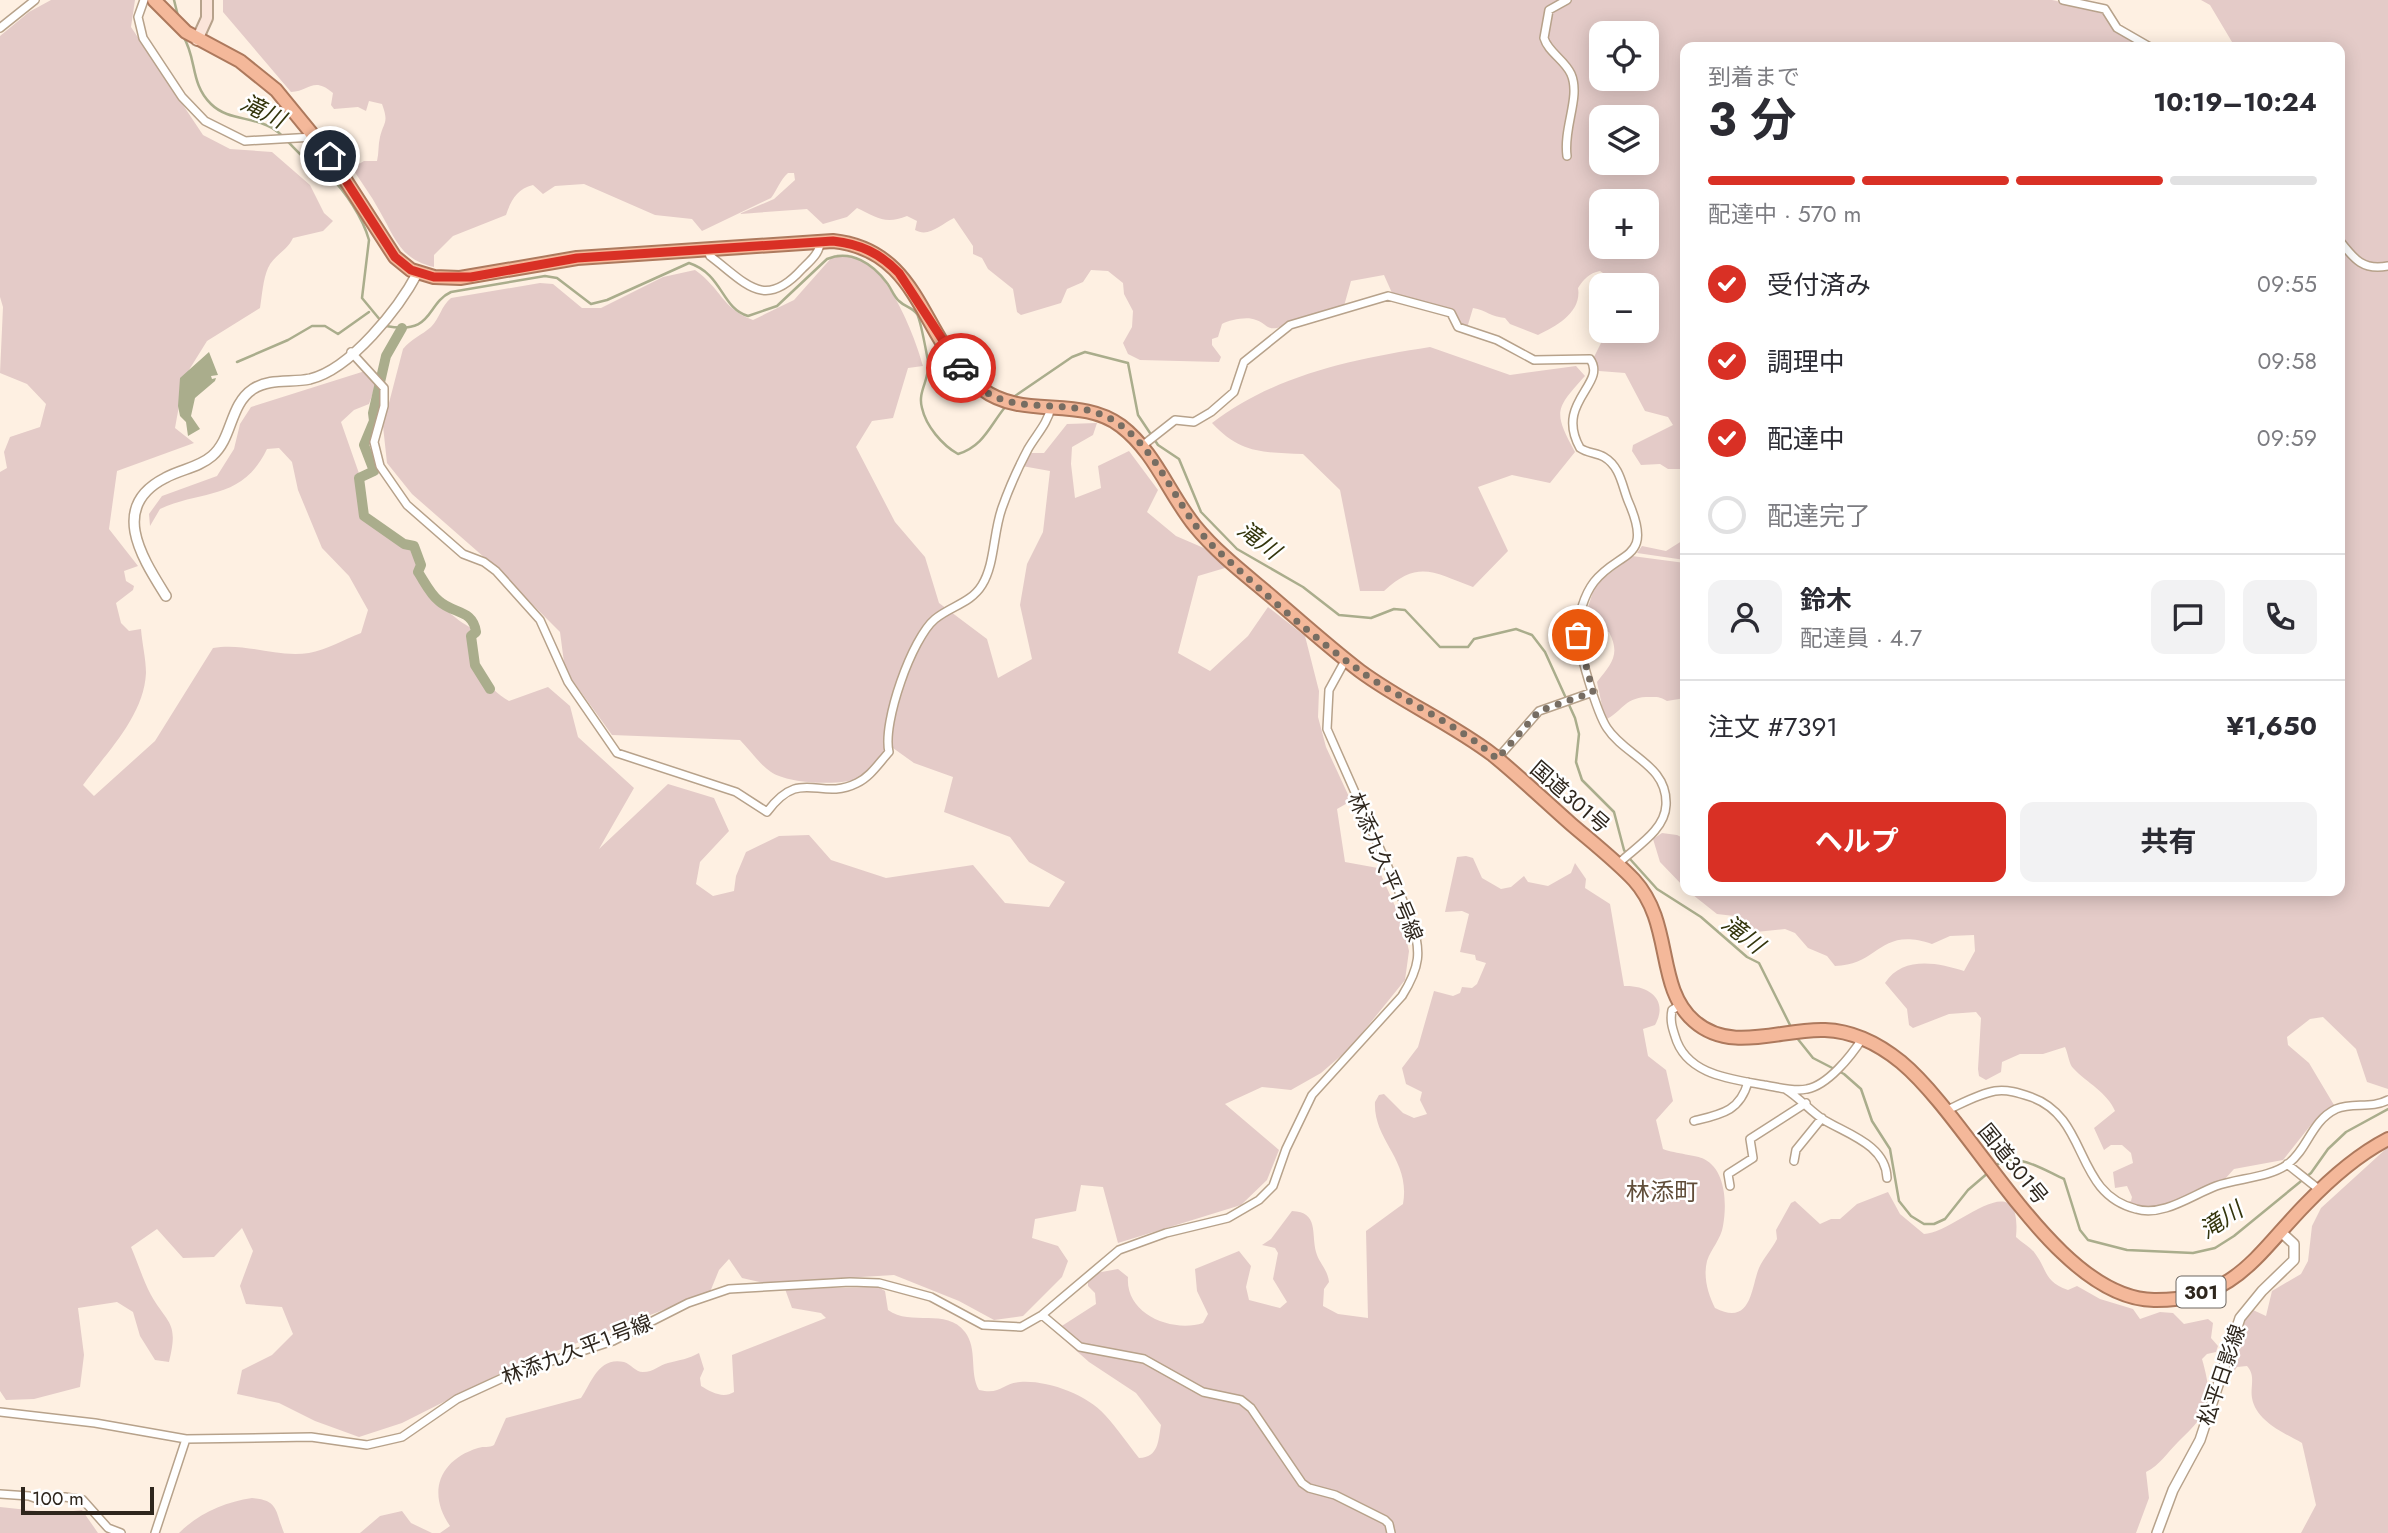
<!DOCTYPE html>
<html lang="ja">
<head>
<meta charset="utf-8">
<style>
	:root { --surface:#fff; --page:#f2f2f3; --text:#2b2b33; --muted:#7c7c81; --line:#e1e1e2; --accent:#d93025 }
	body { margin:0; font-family:Jost,"Noto Sans JP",sans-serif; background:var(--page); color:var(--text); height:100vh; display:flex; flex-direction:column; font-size:26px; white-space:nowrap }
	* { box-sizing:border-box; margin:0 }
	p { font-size:23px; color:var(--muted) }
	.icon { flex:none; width:38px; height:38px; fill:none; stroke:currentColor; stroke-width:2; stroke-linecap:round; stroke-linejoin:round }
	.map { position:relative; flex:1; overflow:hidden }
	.drawer { position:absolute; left:1680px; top:42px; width:665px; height:854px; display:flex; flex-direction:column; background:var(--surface); border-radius:14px; box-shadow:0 4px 18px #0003 }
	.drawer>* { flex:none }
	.tools { position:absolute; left:1589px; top:21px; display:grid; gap:14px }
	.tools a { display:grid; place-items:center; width:70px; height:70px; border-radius:14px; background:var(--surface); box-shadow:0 4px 18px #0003; font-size:35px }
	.scale { position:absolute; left:21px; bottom:18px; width:133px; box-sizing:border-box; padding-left:7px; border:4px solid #2e261d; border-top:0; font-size:19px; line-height:24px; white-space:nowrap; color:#2e261d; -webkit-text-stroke:5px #fff; paint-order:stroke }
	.pin { position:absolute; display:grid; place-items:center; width:60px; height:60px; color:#fff; margin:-30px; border:4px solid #fff; border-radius:50%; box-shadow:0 2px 7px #0007 }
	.courier { position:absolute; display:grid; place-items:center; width:70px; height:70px; margin:-35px; border:5px solid #d93025; border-radius:50%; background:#fff; color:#222; box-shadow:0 2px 9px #0007 }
	.summary em { font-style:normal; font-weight:700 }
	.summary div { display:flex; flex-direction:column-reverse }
	.summary { display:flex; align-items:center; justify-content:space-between; height:119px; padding:0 28px }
	h1 { font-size:46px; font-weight:700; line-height:52px }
	.bar { display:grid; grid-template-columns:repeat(4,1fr); gap:10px 7px; align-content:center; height:84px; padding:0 28px }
	.bar i { height:9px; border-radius:5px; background:var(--line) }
	.bar .on { background:var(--accent) }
	.bar p { grid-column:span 4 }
	.line { display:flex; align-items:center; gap:18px; padding:0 28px; border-top:2px solid var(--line) }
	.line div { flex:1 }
	.round { display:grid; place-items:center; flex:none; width:74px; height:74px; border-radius:14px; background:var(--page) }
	ol { padding:0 28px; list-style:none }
	li { display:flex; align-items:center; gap:21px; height:77px }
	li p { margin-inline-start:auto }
	li .icon { padding:7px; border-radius:50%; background:var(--accent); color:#fff; stroke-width:4 }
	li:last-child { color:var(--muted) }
	li i { width:38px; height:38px; border:4px solid var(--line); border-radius:50% }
	.action { display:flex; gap:14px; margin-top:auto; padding:14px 28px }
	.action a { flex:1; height:80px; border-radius:14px; background:var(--accent); color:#fff; font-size:28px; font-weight:700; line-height:80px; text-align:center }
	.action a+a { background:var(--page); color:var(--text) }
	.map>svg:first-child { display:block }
	.green { fill:#e4cbc8; fill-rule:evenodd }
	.water { fill:#aaad8c }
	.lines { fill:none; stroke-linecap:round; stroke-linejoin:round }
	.stream { stroke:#aaad8c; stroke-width:2.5 }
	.canal { stroke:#aaad8c; stroke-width:10 }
	.minor-casing { stroke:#b7a28b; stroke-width:10 }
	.tertiary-casing { stroke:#b7a28b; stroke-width:12 }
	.secondary-casing { stroke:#b7a28b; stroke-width:14 }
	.trunk-casing { stroke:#ad795d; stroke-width:16 }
	.minor { stroke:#fff; stroke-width:7 }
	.tertiary { stroke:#fff; stroke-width:9 }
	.secondary { stroke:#fbe4d9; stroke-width:10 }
	.trunk { stroke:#f4b89a; stroke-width:12 }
	.done { stroke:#776d62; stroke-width:7; stroke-dasharray:0 12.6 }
	.route { stroke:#d93025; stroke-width:9 }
	.labels { text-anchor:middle; stroke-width:5; stroke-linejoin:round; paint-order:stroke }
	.shield { fill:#fff; stroke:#6d6761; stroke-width:2 }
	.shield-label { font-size:19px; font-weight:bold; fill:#2e261d }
	.street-label { font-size:21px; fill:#2e261d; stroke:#fff }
	.water-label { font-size:23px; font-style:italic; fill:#34360d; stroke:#fff }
	.quarter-label { font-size:24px; fill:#614e3a; stroke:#fff }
</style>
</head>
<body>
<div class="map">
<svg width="2388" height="1533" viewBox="0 0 2388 1533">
	<rect width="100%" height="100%" fill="#fef0e2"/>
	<path class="green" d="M51,0H135L131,27L203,135L230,149L272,152L310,185L324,213L333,221L323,231L293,238C287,251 274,255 268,268C263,279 262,296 260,308L207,341L184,378L175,428L194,443L117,471L109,529L138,566L124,571L126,581L134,586L133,590L116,603L121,623L129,631L141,629C142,643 146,659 146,673C144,716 107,752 83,785L94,796L155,741L213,648C245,642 276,658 309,653C326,650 345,639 361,633L368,610L349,576L322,548L298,490L292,462L279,448L267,449C242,501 203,489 160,509L150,526L149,514L162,496L217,476L234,449L240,424L251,407L365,371L376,384L369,404L354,410L341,422L362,482L364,515C379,538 429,545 418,575C434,598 447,614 471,628C465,658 484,686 509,701L548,687L570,706L578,737L634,788L599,849L668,784L714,798L729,831L700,862L696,884L713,896L734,891L736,876L746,852L779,836L809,835L831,860L886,878L973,865L1005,903L1049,907L1065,882L1029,862L1010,837L944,812L953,777L914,763L893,748L884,750C878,758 871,771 863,776C845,787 788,784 771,772C760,765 750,750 740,740L612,735L565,670L560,632L493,565L412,494L387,463L383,426L403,349C411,339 422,335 431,327C440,318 441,306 451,298L540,283L553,284L582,308H601L663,277L695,270C722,289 721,308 753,320L794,300L833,256C842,256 851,255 860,259C890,273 915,336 923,366L908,368L893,418L872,421L856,447L895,522L925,557L939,603L987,639L998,678L1032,659L1020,605L1027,564L1043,532L1050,471L1022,466L1030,453H1044L1067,424L1097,423L1093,435L1072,447L1071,464L1075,498L1101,488L1098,466L1129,451L1158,490L1147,512L1176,536L1220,555L1225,568L1198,576L1178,653L1210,671L1248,636L1268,607L1305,636L1319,691L1318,717L1326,747L1351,801L1337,809L1345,862L1378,868L1403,924L1409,951L1405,980L1350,1048L1321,1073L1291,1090L1262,1087L1225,1104L1279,1150L1267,1180L1241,1205L1118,1243L1103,1187L1081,1185L1076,1211L1035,1219L1032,1238L1058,1246L1068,1261L1062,1277L1023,1316L994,1320L959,1301L894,1275L764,1283L742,1278L729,1259L719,1270L710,1292L509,1369L402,1423L359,1437L315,1421L279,1403L237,1394L242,1370L272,1355L293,1334L282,1307L246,1304L240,1286L253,1251L242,1228L214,1257L183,1258L157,1229L131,1247C138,1263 143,1280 151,1295C168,1325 179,1321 169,1362L155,1360L140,1336L133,1312L117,1302L78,1308L84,1355L80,1387L34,1399L6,1400L0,1391V472L7,468L4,452L10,437L40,427L46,404L27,384L0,373L3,307L0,297V36L29,12Z
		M223,0H2052L2102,11L2145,47H1685V469H1668L1660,464L1641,465L1632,451L1633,445L1673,425L1668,417L1645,411L1625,373L1599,371L1593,359L1607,331H1647V285H1609V277L1600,271C1589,273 1584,279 1578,288C1582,312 1557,326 1538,335L1510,324L1505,318C1491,317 1486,310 1473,308L1467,328L1461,326L1453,312L1392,293L1384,275L1351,281L1344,306L1277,328C1266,330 1266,323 1256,320C1247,316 1230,320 1222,324L1218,337L1212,339V345L1221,357L1219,362L1140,360L1128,354L1123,343L1132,327L1133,311L1124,294L1123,283L1108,271L1091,270L1083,282L1067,289L1061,303L1021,315L1017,312L1013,289L988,269L982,258L973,254V246L954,218C941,224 929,238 915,230L917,221L907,216C885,225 876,217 857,208L847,217L823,224L807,209L739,214L774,199L795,180L794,173H788C780,180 777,190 771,198L702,231L692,219L655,215L584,184L555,186L543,194L533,185C517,189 511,200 506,215L453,236L434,255V267C399,259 395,237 379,210C371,195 361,182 352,168L364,161H377C379,153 378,145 380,137C384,121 389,123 382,104L369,101L366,111L358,107L334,109L331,105L333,93C313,76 310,91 291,92L223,12ZM1601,33H1647V79H1601ZM1601,117H1647V163H1601ZM1601,201H1647V247H1601Z
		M2201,0H2388V265L2369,267L2340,239V47H2235L2210,5Z
		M2340,243L2364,268H2388V1089L2367,1082L2356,1049L2323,1017L2310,1019L2287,1037L2288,1045L2309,1063L2334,1105L2310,1126L2283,1160L2234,1169L2224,1180L2155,1212L2124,1203L2131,1201L2132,1197L2127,1186L2115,1188L2113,1172L2133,1163L2131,1153L2122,1145H2111L2104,1150L2094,1128L2115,1111C2107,1092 2087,1083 2073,1068C2069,1064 2068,1053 2065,1047L2043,1054H2020L2002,1062L2001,1072L1986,1080L1979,1076L1978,1069L1981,1018L1976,1012L1949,1014L1913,1028L1909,1025L1907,1009L1885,983C1902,956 1937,962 1964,971L1975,951L1974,935L1950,936L1932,944C1879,926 1880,965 1835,966L1827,956L1808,948L1795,933L1785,929L1756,932L1748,929L1734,916L1717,914L1688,891H2340Z
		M1430,347L1510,375L1576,366L1585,376C1555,409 1553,412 1575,452L1550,483L1512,475L1478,487L1508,551L1473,587C1434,573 1419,559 1384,591H1360L1340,490L1303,454C1262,452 1241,454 1212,423C1275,375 1353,359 1430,347Z
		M1685,539V560L1637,553L1642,546L1666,551Z
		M1632,556L1685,563V698L1667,701C1660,696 1655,697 1646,697C1624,698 1621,713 1605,720L1597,682C1611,664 1621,655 1609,632L1591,625L1585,617L1595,585Z
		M1662,833L1677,835L1685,839V888L1660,862L1653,839Z
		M1466,856L1473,858L1482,878L1501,889L1511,887L1524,876L1528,882L1548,886L1571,873L1575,863L1586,879L1585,888L1610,904L1624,986C1649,985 1669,1000 1655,1025L1643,1029L1648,1056L1666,1070L1673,1101L1656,1120L1663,1149C1676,1154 1697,1155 1704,1159C1726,1170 1727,1204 1723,1226C1721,1239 1711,1249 1707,1261C1703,1277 1708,1294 1715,1308C1752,1327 1751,1287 1759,1268C1764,1257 1772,1249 1777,1239L1776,1230L1791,1203L1795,1201L1820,1224L1831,1219H1840L1857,1204L1888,1192L1900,1214L1924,1234C1954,1234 2023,1159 2016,1237C2022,1243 2029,1246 2034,1252C2048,1270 2043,1281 2068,1290L2077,1286L2100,1299L2133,1309L2140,1319L2160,1312L2173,1313L2184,1324L2208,1319L2213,1323L2211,1338L2218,1346L2216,1352L2207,1354L2202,1359C2214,1401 2210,1412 2178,1442C2167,1453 2160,1465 2146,1472L2149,1498L2136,1533H440L450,1526C427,1493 439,1460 478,1448C484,1446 489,1448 494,1445L506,1418L581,1398C591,1383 599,1356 624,1362C631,1364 635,1372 643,1372C654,1372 659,1365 668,1363C680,1360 688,1359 699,1353L704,1369L700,1378L701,1386C711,1392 723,1399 734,1392L732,1355L826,1318L821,1313L792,1308L785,1289L878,1287L885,1291L888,1310C911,1327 946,1307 965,1332C978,1349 969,1373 979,1390C1002,1395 1002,1383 1020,1382C1047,1380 1086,1394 1105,1415C1117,1428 1128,1444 1139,1458C1159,1457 1158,1441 1161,1425L1136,1393L1089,1362L1054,1331L1096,1304L1095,1293L1088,1286V1281L1096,1273L1118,1269L1128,1277C1125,1315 1173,1333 1203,1323L1208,1314L1197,1291L1195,1269L1239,1251L1251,1266L1246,1287L1249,1300L1280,1308L1287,1302L1273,1279L1278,1253L1275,1248L1262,1245L1271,1239L1292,1211C1319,1212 1311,1233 1316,1252C1319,1263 1328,1270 1329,1282L1324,1289L1323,1306L1338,1314L1368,1318L1366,1231L1403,1204C1411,1159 1373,1141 1375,1102L1379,1095L1384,1094L1403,1113L1414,1118L1427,1114L1420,1100L1422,1092L1406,1084L1402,1068L1418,1047L1434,991L1453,996L1460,993L1462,987L1472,988L1477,984L1486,963L1476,960L1475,955L1460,952L1469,914L1462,911L1445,912L1457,857Z
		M2388,1147V1533H2301L2316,1505L2302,1443C2284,1433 2256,1421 2252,1398C2250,1386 2256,1376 2247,1366L2237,1367L2220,1392C2229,1365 2234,1331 2253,1310L2266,1316L2272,1291L2301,1274L2308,1261L2312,1226L2321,1208Z
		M252,1498C279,1500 275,1511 284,1533H179C199,1513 225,1502 252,1498Z
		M0,1507L56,1513L82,1510L98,1533H0Z
		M402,1511L411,1523L432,1533H360L380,1516Z"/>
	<path class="water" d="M209,352L218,375L211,376L212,379L216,378L215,381L195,398L191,416L200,429L188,436L186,422L180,416L178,406L180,378Z"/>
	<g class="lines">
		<path class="stream" d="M174,0L178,16
			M183,36C197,58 190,84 211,104C226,119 248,117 266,125C280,130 288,143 299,153C308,162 320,167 329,175C345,191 363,218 369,240L362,298L381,321
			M386,326C435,335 425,304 451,292L545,276L557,278L591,304L607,300L689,263C723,274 721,308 748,316L777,306L827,259C851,249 873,264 887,283C891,288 894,297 899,301C905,307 912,307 917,314C921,321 926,351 928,361C931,378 917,391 922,408C926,426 942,445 958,454C984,446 990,425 1006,406
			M237,362L288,340L312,326H325L338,334L369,312
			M1012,398L1072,357L1085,352L1128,363L1138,415L1158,445L1179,459L1201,512L1237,549L1303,587L1339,615L1371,618L1394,609L1405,610L1440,647H1468L1474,639L1516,629L1532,635L1545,652L1575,718L1579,734L1576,762L1582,780L1614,812L1624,850L1630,859L1657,889L1701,917L1747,957L1759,963L1792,1029
			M1797,1038L1813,1058L1844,1074L1861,1089L1872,1121L1890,1149L1899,1201L1911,1216L1924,1224H1934L1945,1219L1968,1190L1989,1172
			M1994,1167C2014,1149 2043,1170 2064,1179L2080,1230L2088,1240L2127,1250L2193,1253L2215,1248L2234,1236L2311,1173L2328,1149L2346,1132L2388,1109"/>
		<path class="canal" d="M402,328L386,356L373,413L374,421L364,445L374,471L359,478L364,516L404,544L414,546L421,565L418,572C424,581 430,594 439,601C453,614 473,609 476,632L471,636L475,665L490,689"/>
		<g class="minor-casing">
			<path id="minor" d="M144,0L138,17L143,38L182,97L205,121L245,141L314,137
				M1567,0L1549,10L1544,38C1548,52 1565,60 1571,74C1581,97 1563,127 1567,156
				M2063,0L2105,9L2117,28L2150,47
				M0,28L35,0
				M2340,241C2354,259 2363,271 2388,266
				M707,249L710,256C746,283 764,311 802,269C810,261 820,253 820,242
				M351,352L384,388V406L374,442L380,466L407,505L463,554L484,562L496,571L540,620L568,682L617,753L736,792L767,812C801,766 819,802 857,783C870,777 879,763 889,752C882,723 912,638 935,619C951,606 971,603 982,585C995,564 993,533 1002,508C1009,488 1018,468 1028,449C1036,435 1048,423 1051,407
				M1142,446L1175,420L1194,422L1211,412L1234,392L1244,362L1290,325L1388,296L1451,313L1458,327L1497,340L1534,360L1590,359C1608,384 1554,402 1580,448C1587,453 1597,453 1604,457C1621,467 1622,487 1629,503C1654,561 1619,550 1594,582C1584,595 1578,616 1578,632C1578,650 1597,713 1607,728C1625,756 1668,765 1666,805C1665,831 1634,848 1618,864
				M1497,759L1539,711L1593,692
				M1680,1005L1672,1010C1670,1020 1672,1027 1675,1036C1686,1075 1731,1079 1764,1085C1777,1087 1794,1092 1807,1089C1828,1085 1851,1056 1862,1039
				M1785,1089C1800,1098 1811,1112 1824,1120C1847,1134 1886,1145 1887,1178
				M1945,1111C1961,1104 1978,1094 1995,1091C2007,1089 2019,1093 2031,1097C2090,1118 2073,1193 2136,1209C2163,1217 2192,1195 2216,1186C2238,1178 2269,1178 2288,1164C2308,1149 2311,1121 2336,1109C2353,1102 2371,1109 2388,1100
				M1694,1121C1722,1114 1740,1111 1748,1082
				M1794,1161L1796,1150L1822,1118
				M2287,1164L2321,1191
				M1730,1186L1728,1174L1753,1158L1750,1139L1806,1103
				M1042,1315L1080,1347L1144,1359L1203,1392L1241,1400L1251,1408L1302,1483L1309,1488L1335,1495L1385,1520L1389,1524L1391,1533
				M0,1412L95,1423L186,1439L311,1437L367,1445L402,1437L457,1399L509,1375L613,1341L688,1303L729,1289L850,1282L879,1283L931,1297L983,1325L1021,1327L1042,1315L1119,1250L1166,1233L1228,1218L1259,1200L1273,1186L1286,1149L1312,1095L1402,996C1420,967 1422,952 1411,919L1327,729L1329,690L1346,659
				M0,1494L29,1496L43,1501L65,1497L83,1500L108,1528L121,1533
				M155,1533L186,1439"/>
		</g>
		<g class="tertiary-casing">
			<path id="tertiary" d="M166,596C143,559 108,507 165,478C181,469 198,468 212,456C233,438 229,405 253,389C270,378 291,383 310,379C351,369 399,308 418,272
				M2157,1533L2173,1490L2200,1440L2240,1318L2262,1291L2294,1260V1244L2282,1233"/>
		</g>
		<g class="secondary-casing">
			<path id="secondary" d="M197,40L207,18V0"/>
		</g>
		<g class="trunk-casing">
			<path id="trunk" d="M154,0L186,32L240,61L276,90L330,156L395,257L411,270L434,277L460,278L577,258L833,241C925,251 920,344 982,389C1023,420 1080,395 1121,426C1155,452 1169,494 1195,526C1217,553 1246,575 1272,597C1301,622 1330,648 1360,671C1402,702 1451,723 1493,755C1520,777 1545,801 1571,824C1592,842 1615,860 1634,880C1674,924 1655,987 1694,1021C1731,1054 1782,1028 1825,1030C1853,1031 1880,1045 1901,1062C1973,1122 2056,1299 2154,1300C2235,1301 2257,1254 2306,1204C2330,1179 2357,1155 2388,1139"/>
		</g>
		<use href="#minor" class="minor"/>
		<use href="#tertiary" class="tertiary"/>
		<use href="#secondary" class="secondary"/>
		<use href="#trunk" class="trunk"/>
	</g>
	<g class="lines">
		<path class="done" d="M961,368C1003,428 1065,389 1116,422C1162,452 1177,513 1217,550C1263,592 1312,637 1363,673C1402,700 1464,728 1497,759L1539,711L1593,692L1578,635"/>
		<path class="route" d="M330,156L395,257L411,270L434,277H471L577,258L833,241C860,244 880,253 899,273L961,368"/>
	</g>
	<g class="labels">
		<rect class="shield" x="2176.5" y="1276.5" width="49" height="31" rx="5"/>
		<g class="shield-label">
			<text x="2201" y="1299">301</text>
		</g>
		<g class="street-label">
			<text transform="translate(1570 797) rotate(41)" y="7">国道301号</text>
			<text transform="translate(1385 867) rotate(67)" y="7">林添九久平１号線</text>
			<text transform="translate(2013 1164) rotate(51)" y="7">国道301号</text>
			<text transform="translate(577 1350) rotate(-21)" y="7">林添九久平１号線</text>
			<text transform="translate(2222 1375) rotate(-71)" y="7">松平日影線</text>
		</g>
		<g class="water-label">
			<text transform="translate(263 111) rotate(26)" y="8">滝川</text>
			<text transform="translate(1259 540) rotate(37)" y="8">滝川</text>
			<text transform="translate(1743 934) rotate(38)" y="8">滝川</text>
			<text transform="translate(2221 1220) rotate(-33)" y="8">滝川</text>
		</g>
		<g class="quarter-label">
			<text x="1662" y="1200">林添町</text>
		</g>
	</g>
</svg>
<div class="tools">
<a><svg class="icon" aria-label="locate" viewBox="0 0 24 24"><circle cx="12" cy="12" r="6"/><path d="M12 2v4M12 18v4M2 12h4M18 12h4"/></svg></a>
<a><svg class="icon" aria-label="layers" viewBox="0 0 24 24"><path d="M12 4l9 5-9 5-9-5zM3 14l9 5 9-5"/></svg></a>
<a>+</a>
<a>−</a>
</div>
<div class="scale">100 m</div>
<div class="pin" style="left:1578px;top:635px;background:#ea580c"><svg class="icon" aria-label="bag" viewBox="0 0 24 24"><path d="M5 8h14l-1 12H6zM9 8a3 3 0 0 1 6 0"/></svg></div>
<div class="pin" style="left:330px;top:156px;background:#1f2937"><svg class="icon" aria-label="home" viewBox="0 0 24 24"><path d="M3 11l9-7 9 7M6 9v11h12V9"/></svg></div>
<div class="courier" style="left:961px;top:368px"><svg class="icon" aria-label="car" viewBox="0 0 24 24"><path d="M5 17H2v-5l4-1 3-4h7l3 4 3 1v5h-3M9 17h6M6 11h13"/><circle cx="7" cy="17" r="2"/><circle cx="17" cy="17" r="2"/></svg></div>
<section class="drawer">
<div class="summary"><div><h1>3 分</h1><p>到着まで</p></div><em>10:19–10:24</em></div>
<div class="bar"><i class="on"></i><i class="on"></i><i class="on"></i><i></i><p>配達中 · 570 m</p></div>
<ol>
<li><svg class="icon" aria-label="check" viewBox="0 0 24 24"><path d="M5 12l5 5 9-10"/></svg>受付済み<p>09:55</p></li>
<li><svg class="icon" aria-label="check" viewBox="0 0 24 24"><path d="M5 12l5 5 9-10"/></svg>調理中<p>09:58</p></li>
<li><svg class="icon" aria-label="check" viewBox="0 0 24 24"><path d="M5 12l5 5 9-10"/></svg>配達中<p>09:59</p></li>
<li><i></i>配達完了</li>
</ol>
<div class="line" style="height:126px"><a class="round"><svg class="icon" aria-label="person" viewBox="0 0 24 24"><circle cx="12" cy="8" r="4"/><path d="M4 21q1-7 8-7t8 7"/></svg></a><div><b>鈴木</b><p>配達員 · 4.7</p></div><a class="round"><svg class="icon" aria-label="chat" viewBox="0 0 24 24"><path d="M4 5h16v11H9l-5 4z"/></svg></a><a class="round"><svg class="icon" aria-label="phone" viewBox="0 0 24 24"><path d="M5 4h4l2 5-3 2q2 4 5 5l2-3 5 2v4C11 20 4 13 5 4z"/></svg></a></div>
<div class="line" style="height:91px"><div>注文 #7391</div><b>¥1,650</b></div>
<div class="action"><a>ヘルプ</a><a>共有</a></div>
</section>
</div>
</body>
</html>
